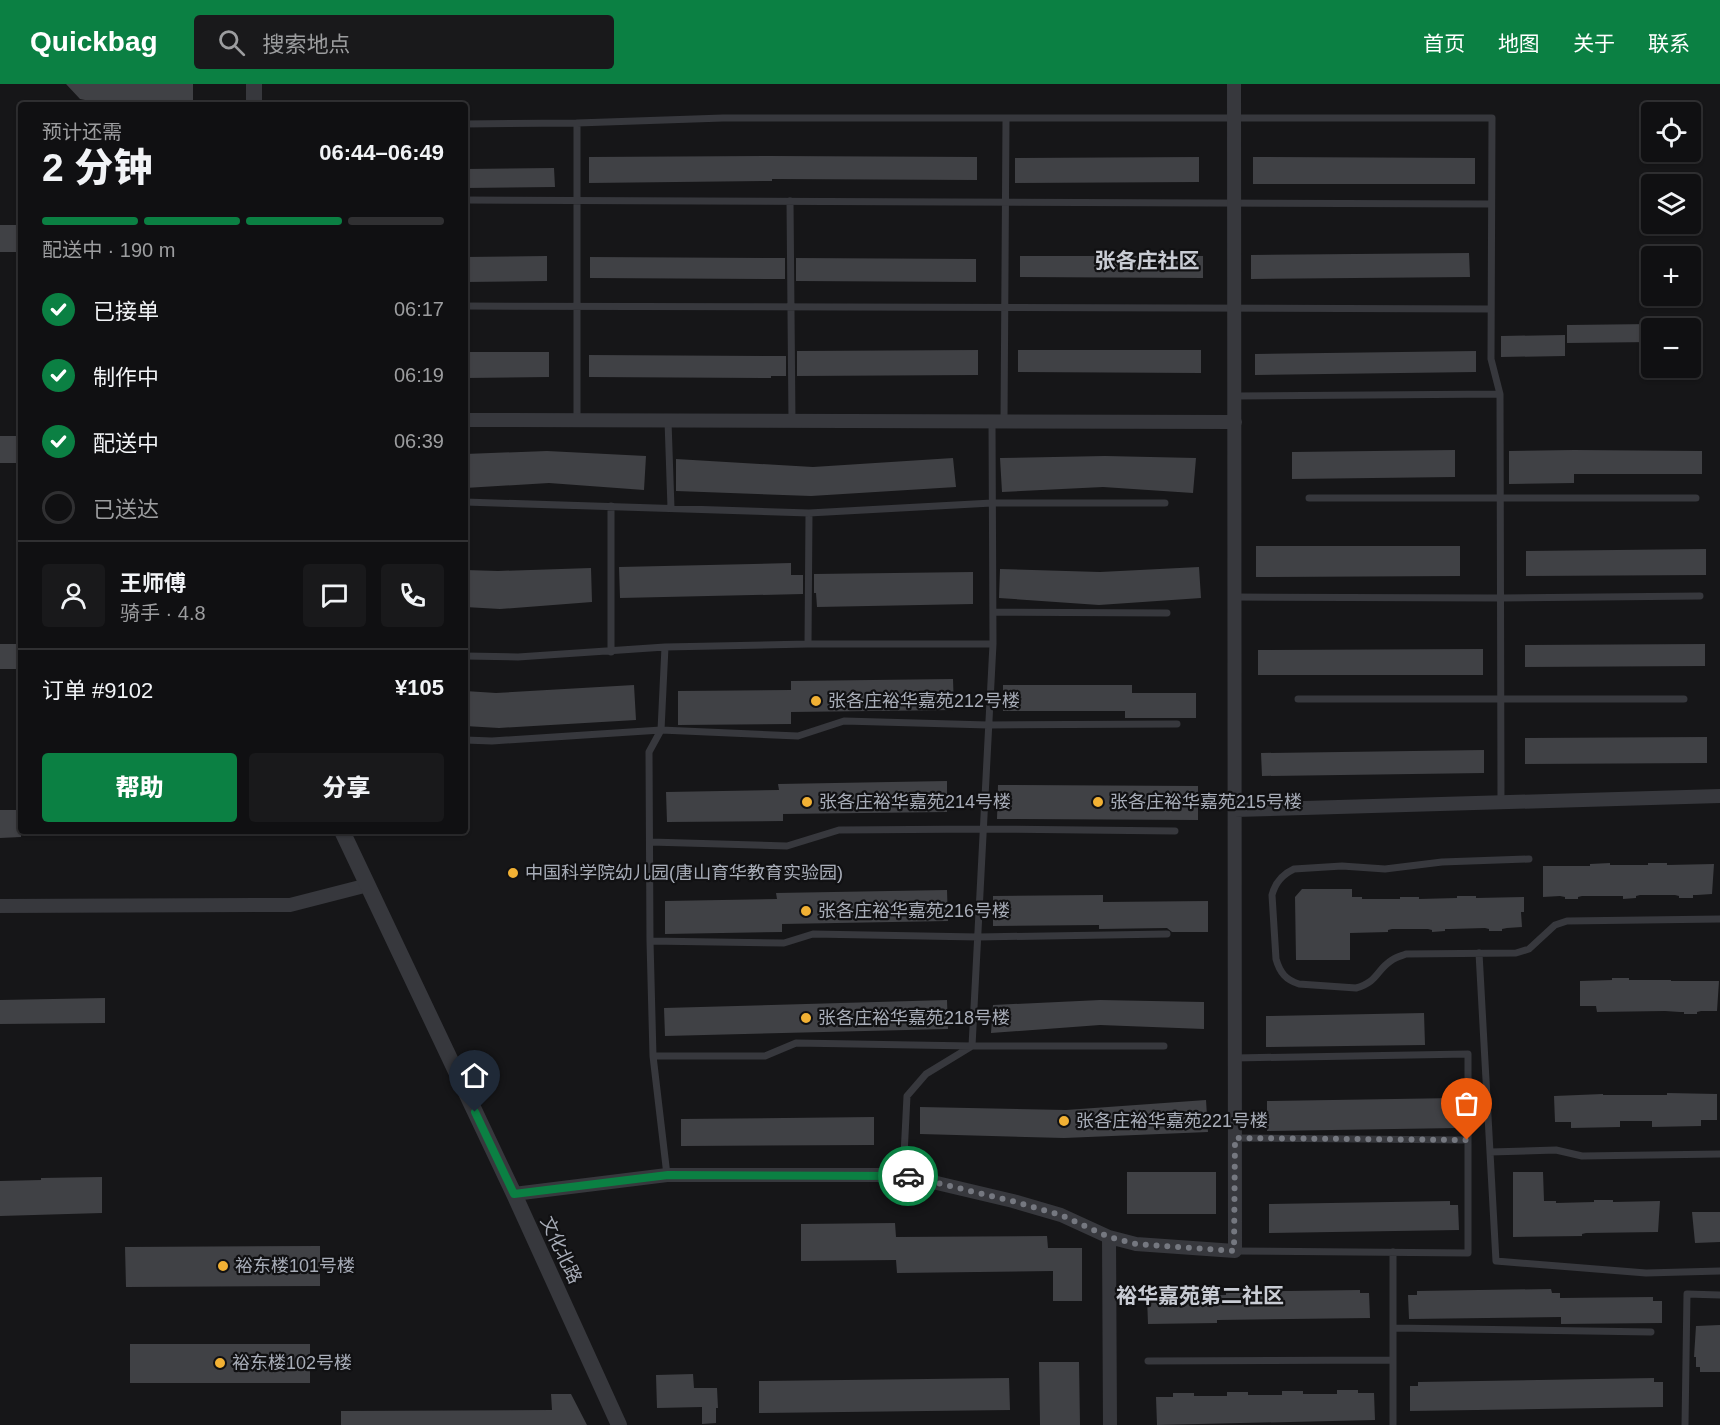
<!DOCTYPE html>
<html lang="zh">
<head>
<meta charset="utf-8">
<style>
	:root { --surface:#101012; --page:#19191b; --text:#f1f3f6; --muted:#9c9d9f; --line:#303032; --accent:#0b8043 }
	body { margin:0; font-family:Helvetica,"Noto Sans SC",sans-serif; background:var(--page); color:var(--text); height:100vh; display:flex; flex-direction:column; font-size:22px; white-space:nowrap }
	* { box-sizing:border-box; margin:0 }
	p { font-size:20px; color:var(--muted) }
	.icon { flex:none; width:33px; height:33px; fill:none; stroke:currentColor; stroke-width:2; stroke-linecap:round; stroke-linejoin:round }
	.map { position:relative; flex:1; overflow:hidden }
	.panel { position:absolute; left:18px; top:18px; width:450px; height:732px; display:flex; flex-direction:column; background:var(--surface); border-radius:6px; box-shadow:0 2px 4px #0004,0 0 0 2px var(--line) }
	.panel>* { flex:none }
	.controls { position:absolute; left:1641px; top:18px; display:grid; gap:12px }
	.controls a { display:grid; place-items:center; width:60px; height:60px; border-radius:6px; background:var(--surface); box-shadow:0 2px 4px #0004,0 0 0 2px var(--line); font-size:30px }
	.pin { position:absolute; display:grid; place-items:center; width:51px; height:51px; color:#fff; margin:-62px -26px; border-radius:50% 50% 50% 0; rotate:-45deg; box-shadow:0 0 6px #0007 }
	.pin .icon { rotate:45deg }
	.courier { position:absolute; display:grid; place-items:center; width:60px; height:60px; margin:-30px; border:4px solid #0b8043; border-radius:50%; background:#fff; color:#222; box-shadow:0 2px 8px #0007 }
	.headline em { font-style:normal; font-weight:800 }
	.headline div { display:flex; flex-direction:column-reverse }
	.headline { display:flex; align-items:center; justify-content:space-between; height:102px; padding:0 24px }
	h1 { font-size:39px; font-weight:800; line-height:45px }
	.bar { display:grid; grid-template-columns:repeat(4,1fr); gap:9px 6px; align-content:center; height:72px; padding:0 24px }
	.bar i { height:8px; border-radius:4px; background:var(--line) }
	.bar .active { background:var(--accent) }
	.bar p { grid-column:span 4 }
	.line { display:flex; align-items:center; gap:15px; padding:0 24px; border-top:2px solid var(--line) }
	.line div { flex:1 }
	.round { display:grid; place-items:center; flex:none; width:63px; height:63px; border-radius:6px; background:var(--page) }
	ol { padding:0 24px; list-style:none }
	li { display:flex; align-items:center; gap:18px; height:66px }
	li p { margin-inline-start:auto }
	li .icon { padding:6px; border-radius:50%; background:var(--accent); color:#fff; stroke-width:4 }
	li:last-child { color:var(--muted) }
	li i { width:33px; height:33px; border:3px solid var(--line); border-radius:50% }
	.primary-button { display:flex; gap:12px; margin-top:auto; padding:12px 24px }
	.primary-button a { flex:1; height:69px; border-radius:6px; background:var(--accent); color:#fff; font-size:24px; font-weight:800; line-height:69px; text-align:center }
	.primary-button a+a { background:var(--page); color:var(--text) }
	header { display:flex; align-items:center; gap:36px; box-sizing:border-box; height:84px; padding:0 30px; background:var(--accent); color:#fff }
	header strong { font-size:28px }
	nav { display:flex; gap:33px; margin-inline-start:auto; font-size:21px }
	.search { width:420px; height:54px; background:var(--page); display:flex; align-items:center; gap:15px; box-sizing:border-box; padding:0 21px; border-radius:6px; color:var(--muted); font-size:22px }
	.map>svg:first-child { display:block }
	.building { fill:#404145 }
	.lines { fill:none; stroke-linecap:round; stroke-linejoin:round }
	.service { stroke:#37383d; stroke-width:7 }
	.minor { stroke:#37383d; stroke-width:14 }
	.tertiary { stroke:#37383d; stroke-width:16 }
	.done { stroke:#757880; stroke-width:6; stroke-dasharray:0 10.8 }
	.route { stroke:#0b8043; stroke-width:8 }
	.poi-dot { fill:#f2b134; stroke:#111113; stroke-width:2 }
	.labels { text-anchor:middle; stroke-width:4.5; stroke-linejoin:round; paint-order:stroke }
	.poi-label { font-size:18px; fill:#a8adb8; stroke:#111113; text-anchor:start }
	.street-label { font-size:18px; fill:#a8adb8; stroke:#111113 }
	.quarter-label { font-size:21px; font-weight:bold; fill:#c9ccd4; stroke:#111113 }
</style>
</head>
<body>
<header>
<strong>Quickbag</strong>
<div class="search"><svg class="icon" aria-label="search" viewBox="0 0 24 24"><circle cx="10" cy="10" r="6"/><path d="M15 15l6 6"/></svg>搜索地点</div>
<nav><a>首页</a><a>地图</a><a>关于</a><a>联系</a></nav>
</header>
<div class="map">
<svg width="1720" height="1341" viewBox="0 0 1720 1341">
	<rect width="100%" height="100%" fill="#161618"/>
	<path class="building" d="M66,0H193V16H85L80,15Z
		M772,72L977,73V96L772,95V97L589,99V73Z
		M1199,73V98L1015,99V74Z
		M1253,73L1475,74V100H1253Z
		M554,84L555,103L465,104V85Z
		M0,141H21V168H0Z
		M1469,169L1470,193L1251,195V171Z
		M547,172V197L465,198V173Z
		M1020,172H1203V194L1020,193Z
		M590,173L785,174V195L590,194Z
		M796,174L976,175V198L796,197Z
		M1652,240V258L1567,259V241Z
		M1565,251V272L1501,273V252Z
		M978,266V291L797,292V267Z
		M1018,266H1201V289L1018,288Z
		M1476,267V288L1255,291V270Z
		M465,268H549V293L465,294Z
		M589,271L786,272V292H771V294L589,293Z
		M0,352H21V379H0Z
		M1455,366V393L1292,395V368Z
		M1574,366L1702,367V390H1574V399L1509,400V367Z
		M547,367L646,372L644,406L549,399L465,404V370Z
		M1105,372L1196,374L1193,409L1103,403L1002,408L1000,374Z
		M953,374L956,403L811,412L676,407V375L813,383Z
		M1256,462H1460V492L1256,493Z
		M1706,465V491L1526,492V467Z
		M791,479V491H803V510L620,514L619,483Z
		M1199,483L1201,514L1099,521L999,514L1000,485L1100,488Z
		M591,484L592,518L500,525L465,523V486L498,487Z
		M973,488V520L817,523L816,509H814V490Z
		M0,560H21V585H0Z
		M1705,560V582L1525,583V561Z
		M1483,565V591H1258V566Z
		M953,595L954,626L791,628V640L678,641V607L791,606V597Z
		M634,601L636,636L499,644L465,642V607L496,609Z
		M1003,601H1132V609H1196V634H1125V627H1003Z
		M1707,653V679L1525,680V654Z
		M1484,666V689L1262,692L1261,669Z
		M947,697V728L783,730V737L667,738L666,708L779,706L778,700Z
		M998,701L1198,702V736L997,735Z
		M0,726H21V753L0,754Z
		M1610,779V781H1648V779H1667V781L1714,780L1712,810L1697,811H1693V814H1679V812L1675,811H1640L1636,812V814L1623,815V812H1582L1578,813V815H1565V813L1560,812L1543,813V782H1590V780Z
		M1302,805H1352V813H1362V815H1400V813H1419V815L1457,814V812H1476V814L1524,813V828H1521L1522,843L1507,844L1502,845V847H1489V845L1485,844L1450,845H1445V847L1432,848V846L1428,845H1392L1388,846V848L1350,849V876H1296L1295,813Z
		M947,806L948,837L782,840V848L665,850V817L777,815L776,809Z
		M1103,811V818L1208,817V848H1172L1167,844L1099,845V841L993,842V812Z
		M1612,894H1629V896H1671V897H1719L1717,927H1701L1697,928V930H1684V928H1680L1665,927L1597,928L1596,922H1580V897L1612,896Z
		M105,914V939L0,940V916Z
		M947,916L948,945L665,952L664,924Z
		M1100,916L1204,918V945L1100,941L991,949L993,921Z
		M1424,929L1425,961L1266,963V932Z
		M1667,1009L1717,1010V1036H1701V1042L1652,1043V1037H1620V1043L1571,1044V1038H1555L1554,1012L1603,1010V1011H1667Z
		M1456,1014L1457,1044L1267,1047V1017Z
		M1206,1016L1208,1048L1064,1054L920,1050V1023L1066,1026Z
		M874,1033V1061L681,1062V1035Z
		M1127,1088H1216V1130H1127Z
		M1513,1088H1543L1544,1117H1556V1119L1594,1118V1116H1613V1118L1660,1117L1658,1148L1586,1149L1582,1150V1152L1513,1153Z
		M102,1093V1129L0,1132V1097L41,1096V1094Z
		M1450,1117V1121H1458L1459,1146L1269,1149V1120Z
		M1692,1128H1720V1158L1695,1159Z
		M895,1139L896,1153L1047,1152L1048,1164H1082V1217H1053V1187L897,1189L896,1176L801,1177V1140Z
		M320,1162V1202L126,1203L125,1163Z
		M1551,1205L1552,1209H1560V1214L1653,1213V1217H1662V1239L1561,1240V1233L1409,1235L1408,1211H1417V1207Z
		M1360,1206V1209H1369L1370,1234L1217,1236V1239L1148,1240L1147,1213L1226,1211V1208Z
		M1720,1241V1288H1700V1283H1696V1273H1694L1696,1242Z
		M130,1260H310V1299H130Z
		M1039,1278H1079L1080,1341H1040Z
		M693,1290L694,1304H717L718,1324H716V1339L702,1340V1323L657,1324L656,1291Z
		M1009,1294L1010,1326L759,1329V1297Z
		M1654,1294V1298H1663V1323L1410,1327V1302H1418V1298Z
		M1337,1306H1358V1309H1374L1375,1336L1157,1341L1156,1313H1173V1309H1194V1312H1227V1308H1248V1311H1282V1307H1303V1310H1337Z
		M551,1310H571L587,1341H341V1327L552,1326Z"/>
	<g class="lines">
		<path class="service" d="M577,39L723,34H1492L1491,275L1500,310
			M465,40L577,39V337
			M465,116L1491,120
			M790,117L792,338
			M465,222L1491,225
			M1235,312L1500,310L1501,719
			M668,337L671,424
			M1004,338L1006,35
			M1309,414H1696
			M465,418L809,429L992,419H1165
			M1235,513L1501,514L1700,512
			M993,528L1167,529
			M808,560L809,429
			M665,563L661,646L649,668L650,857L653,972L667,1091
			M611,568V422
			M465,572L518,573L665,563L808,560H993
			M1298,615H1684
			M465,656L492,657L661,646L798,652L844,637L988,641L1177,640
			M650,758L787,762L839,746L983,745L1175,747
			M1529,775L1442,778L1385,785L1342,782L1294,785C1283,790 1275,799 1272,811L1276,875C1280,889 1286,896 1299,900L1356,904C1378,898 1376,886 1392,876C1396,873 1401,872 1406,870L1516,869L1529,865L1555,841L1567,837L1720,835
			M650,857L784,859L813,850L978,853L1167,850
			M1479,869L1496,1177L1646,1189L1720,1187
			M653,972H765L796,959L972,962H1164
			M1235,1054L1467,1056
			M1490,1068L1556,1066L1582,1072L1720,1070
			M903,1091L907,1012L926,990L972,962L993,560L992,338
			M1235,1167L1468,1169V970L1235,974
			M1393,1244L1651,1248
			M1148,1277L1393,1276
			M1393,1341V1168
			M1685,1341L1687,1210L1720,1211"/>
		<path class="minor" d="M465,336L1235,338
			M1235,726L1720,712
			M0,822L290,821L368,801
			M514,1110L667,1091H903L1013,1117L1061,1131L1109,1153L1136,1160L1235,1167L1234,0
			M1109,1153L1110,1341"/>
		<path class="tertiary" d="M254,21V0
			M342,747L514,1110L619,1341"/>
	</g>
	<g class="lines">
		<path class="done" d="M908,1092L1012,1117L1061,1131L1109,1153L1136,1160L1234,1167L1235,1054L1467,1056"/>
		<path class="route" d="M475,1028L514,1110L668,1091L908,1092"/>
	</g>
	<g class="poi-dot">
		<circle cx="816" cy="617" r="6"/>
		<circle cx="807" cy="718" r="6"/>
		<circle cx="1098" cy="718" r="6"/>
		<circle cx="513" cy="789" r="6"/>
		<circle cx="806" cy="827" r="6"/>
		<circle cx="806" cy="934" r="6"/>
		<circle cx="1064" cy="1037" r="6"/>
		<circle cx="223" cy="1182" r="6"/>
		<circle cx="220" cy="1279" r="6"/>
	</g>
	<g class="labels">
		<g class="poi-label">
			<text x="828" y="623">张各庄裕华嘉苑212号楼</text>
			<text x="819" y="724">张各庄裕华嘉苑214号楼</text>
			<text x="1110" y="724">张各庄裕华嘉苑215号楼</text>
			<text x="525" y="795">中国科学院幼儿园(唐山育华教育实验园)</text>
			<text x="818" y="833">张各庄裕华嘉苑216号楼</text>
			<text x="818" y="940">张各庄裕华嘉苑218号楼</text>
			<text x="1076" y="1043">张各庄裕华嘉苑221号楼</text>
			<text x="235" y="1188">裕东楼101号楼</text>
			<text x="232" y="1285">裕东楼102号楼</text>
		</g>
		<g class="street-label">
			<text transform="translate(561 1166) rotate(65)" y="6">文化北路</text>
		</g>
		<g class="quarter-label">
			<text x="1147" y="184">张各庄社区</text>
			<text x="1200" y="1219">裕华嘉苑第二社区</text>
		</g>
	</g>
</svg>
<div class="controls">
<a><svg class="icon" aria-label="locate" viewBox="0 0 24 24"><circle cx="12" cy="12" r="6"/><path d="M12 2v4M12 18v4M2 12h4M18 12h4"/></svg></a>
<a><svg class="icon" aria-label="layers" viewBox="0 0 24 24"><path d="M12 4l9 5-9 5-9-5zM3 14l9 5 9-5"/></svg></a>
<a>+</a>
<a>−</a>
</div>
<div class="pin" style="left:1467px;top:1056px;background:#ea580c"><svg class="icon" aria-label="bag" viewBox="0 0 24 24"><path d="M5 8h14l-1 12H6zM9 8a3 3 0 0 1 6 0"/></svg></div>
<div class="pin" style="left:475px;top:1028px;background:#1f2937"><svg class="icon" aria-label="home" viewBox="0 0 24 24"><path d="M3 11l9-7 9 7M6 9v11h12V9"/></svg></div>
<div class="courier" style="left:908px;top:1092px"><svg class="icon" aria-label="car" viewBox="0 0 24 24"><path d="M5 17H2v-5l4-1 3-4h7l3 4 3 1v5h-3M9 17h6M6 11h13"/><circle cx="7" cy="17" r="2"/><circle cx="17" cy="17" r="2"/></svg></div>
<section class="panel">
<div class="headline"><div><h1>2 分钟</h1><p>预计还需</p></div><em>06:44–06:49</em></div>
<div class="bar"><i class="active"></i><i class="active"></i><i class="active"></i><i></i><p>配送中 · 190 m</p></div>
<ol>
<li><svg class="icon" aria-label="check" viewBox="0 0 24 24"><path d="M5 12l5 5 9-10"/></svg>已接单<p>06:17</p></li>
<li><svg class="icon" aria-label="check" viewBox="0 0 24 24"><path d="M5 12l5 5 9-10"/></svg>制作中<p>06:19</p></li>
<li><svg class="icon" aria-label="check" viewBox="0 0 24 24"><path d="M5 12l5 5 9-10"/></svg>配送中<p>06:39</p></li>
<li><i></i>已送达</li>
</ol>
<div class="line" style="height:108px"><a class="round"><svg class="icon" aria-label="person" viewBox="0 0 24 24"><circle cx="12" cy="8" r="4"/><path d="M4 21q1-7 8-7t8 7"/></svg></a><div><b>王师傅</b><p>骑手 · 4.8</p></div><a class="round"><svg class="icon" aria-label="chat" viewBox="0 0 24 24"><path d="M4 5h16v11H9l-5 4z"/></svg></a><a class="round"><svg class="icon" aria-label="phone" viewBox="0 0 24 24"><path d="M5 4h4l2 5-3 2q2 4 5 5l2-3 5 2v4C11 20 4 13 5 4z"/></svg></a></div>
<div class="line" style="height:78px"><div>订单 #9102</div><b>¥105</b></div>
<div class="primary-button"><a>帮助</a><a>分享</a></div>
</section>
</div>
</body>
</html>
